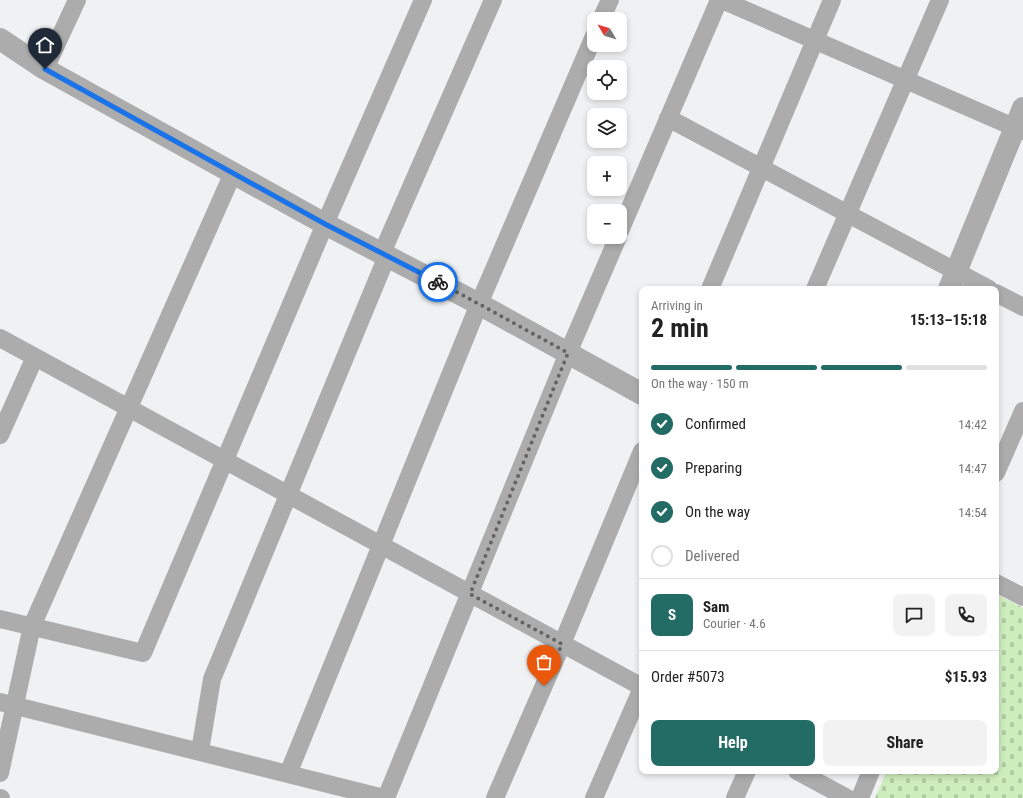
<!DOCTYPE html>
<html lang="en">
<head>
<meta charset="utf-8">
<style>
	:root { --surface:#fff; --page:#f2f2f2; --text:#222; --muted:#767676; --line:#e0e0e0; --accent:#236c65 }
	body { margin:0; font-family:"Roboto Condensed",sans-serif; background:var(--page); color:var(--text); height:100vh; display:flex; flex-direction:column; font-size:15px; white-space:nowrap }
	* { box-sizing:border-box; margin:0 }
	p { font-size:13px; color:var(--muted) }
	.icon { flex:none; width:22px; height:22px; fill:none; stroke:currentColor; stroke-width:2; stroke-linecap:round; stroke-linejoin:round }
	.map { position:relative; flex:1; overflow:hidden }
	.drawer { position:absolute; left:639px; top:286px; width:360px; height:488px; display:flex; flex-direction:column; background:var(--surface); border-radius:8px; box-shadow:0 2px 6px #0003 }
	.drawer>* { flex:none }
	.needle { width:26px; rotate:308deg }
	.fabs { position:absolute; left:587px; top:12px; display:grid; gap:8px }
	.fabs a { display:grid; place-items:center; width:40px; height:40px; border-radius:8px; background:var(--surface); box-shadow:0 2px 6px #0003; font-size:20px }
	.pin { position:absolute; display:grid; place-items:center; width:34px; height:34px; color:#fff; margin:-41px -17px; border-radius:50% 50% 50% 0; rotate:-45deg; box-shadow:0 0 4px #0007 }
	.pin .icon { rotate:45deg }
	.courier { position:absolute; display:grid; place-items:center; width:40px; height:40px; margin:-20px; border:3px solid #1a73e8; border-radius:50%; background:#fff; color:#222; box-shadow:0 1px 5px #0007 }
	.head em { font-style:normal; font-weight:700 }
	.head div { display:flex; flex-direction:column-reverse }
	.head { display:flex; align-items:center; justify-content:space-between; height:68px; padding:0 12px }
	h1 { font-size:26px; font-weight:700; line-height:30px }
	.bar { display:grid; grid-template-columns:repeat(4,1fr); gap:6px 4px; align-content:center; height:48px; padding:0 12px }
	.bar i { height:5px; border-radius:3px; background:var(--line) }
	.bar .on { background:var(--accent) }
	.bar p { grid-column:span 4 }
	.line { display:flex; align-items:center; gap:10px; padding:0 12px; border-top:1px solid var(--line) }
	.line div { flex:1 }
	.round { display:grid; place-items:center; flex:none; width:42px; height:42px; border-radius:8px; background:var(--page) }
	ol { padding:0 12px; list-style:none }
	li { display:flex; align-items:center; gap:12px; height:44px }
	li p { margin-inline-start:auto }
	li .icon { padding:4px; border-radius:50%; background:var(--accent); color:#fff; stroke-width:4 }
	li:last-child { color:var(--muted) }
	li i { width:22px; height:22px; border:2px solid var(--line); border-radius:50% }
	.button { display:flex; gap:8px; margin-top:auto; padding:8px 12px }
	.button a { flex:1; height:46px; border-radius:8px; background:var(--accent); color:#fff; font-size:16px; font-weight:700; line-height:46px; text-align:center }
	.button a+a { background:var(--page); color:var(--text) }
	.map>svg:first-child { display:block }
	.cemetery { fill:url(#cemetery-stones) }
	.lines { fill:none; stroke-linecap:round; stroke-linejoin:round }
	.minor { stroke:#acacac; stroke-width:18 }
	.tertiary { stroke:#acacac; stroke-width:22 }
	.done { stroke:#646465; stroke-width:4; stroke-dasharray:0 7.2 }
	.route { stroke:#1a73e8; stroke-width:5 }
</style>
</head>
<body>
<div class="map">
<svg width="1023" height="798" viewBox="0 0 1023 798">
	<defs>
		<pattern id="cemetery-stones" width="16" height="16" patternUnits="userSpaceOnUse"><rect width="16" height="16" fill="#ceedbd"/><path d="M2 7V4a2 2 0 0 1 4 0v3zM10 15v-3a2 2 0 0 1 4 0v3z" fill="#b0caa2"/></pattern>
	</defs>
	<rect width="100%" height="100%" fill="#f0f1f2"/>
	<path class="cemetery" d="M996,594L1023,608V798H875L887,771H996Z"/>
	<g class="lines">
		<path class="minor" d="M722,0L1023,131
			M601,19L610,0
			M45,69L77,0
			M668,118L989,289
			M620,231L719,0
			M382,253L493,0
			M710,289L832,0
			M815,289L940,0
			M996,293L1023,307
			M0,338L642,687
			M0,435L35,357
			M996,473L1023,411
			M996,583L1023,597
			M0,619L143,653L325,224L423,0
			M0,702L384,798
			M200,751L212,679L387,256
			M797,771L847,798
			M0,773L32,626L233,173
			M288,774L479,304L594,36
			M0,798H1
			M386,798L568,353L618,237
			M495,798L562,644L642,451
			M594,798L642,688
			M735,798L747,771
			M860,798L871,771"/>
		<path class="tertiary" d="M0,39L45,69L325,224L479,304L642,394
			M949,289L1023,108"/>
	</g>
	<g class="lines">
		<path class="done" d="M438,282L479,304L568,353L470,594L562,644L544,686"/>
		<path class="route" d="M45,69L325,224L438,282"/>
	</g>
</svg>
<div class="fabs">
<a><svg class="needle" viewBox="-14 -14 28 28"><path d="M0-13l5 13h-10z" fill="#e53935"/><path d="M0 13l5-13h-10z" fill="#767676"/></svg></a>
<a><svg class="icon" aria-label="locate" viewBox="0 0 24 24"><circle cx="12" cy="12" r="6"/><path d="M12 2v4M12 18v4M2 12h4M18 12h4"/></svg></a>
<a><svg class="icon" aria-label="layers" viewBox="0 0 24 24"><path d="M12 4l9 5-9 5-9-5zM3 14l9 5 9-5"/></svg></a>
<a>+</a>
<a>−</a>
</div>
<div class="pin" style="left:544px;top:686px;background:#ea580c"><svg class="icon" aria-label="bag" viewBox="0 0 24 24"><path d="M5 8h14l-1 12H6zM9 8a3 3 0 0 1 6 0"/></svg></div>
<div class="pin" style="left:45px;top:69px;background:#1f2937"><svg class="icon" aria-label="home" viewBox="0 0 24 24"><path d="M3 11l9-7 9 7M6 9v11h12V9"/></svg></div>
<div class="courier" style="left:438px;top:282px"><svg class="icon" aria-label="bike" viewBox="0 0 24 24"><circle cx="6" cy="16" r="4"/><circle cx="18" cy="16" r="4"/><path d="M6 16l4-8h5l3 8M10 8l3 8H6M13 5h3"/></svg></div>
<section class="drawer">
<div class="head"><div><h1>2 min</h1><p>Arriving in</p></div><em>15:13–15:18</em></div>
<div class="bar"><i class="on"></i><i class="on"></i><i class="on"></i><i></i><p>On the way · 150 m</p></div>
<ol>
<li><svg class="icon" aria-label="check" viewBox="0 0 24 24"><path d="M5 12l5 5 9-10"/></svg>Confirmed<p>14:42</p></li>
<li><svg class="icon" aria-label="check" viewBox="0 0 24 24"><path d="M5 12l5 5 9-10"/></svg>Preparing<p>14:47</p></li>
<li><svg class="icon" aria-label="check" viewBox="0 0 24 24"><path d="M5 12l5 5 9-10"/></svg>On the way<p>14:54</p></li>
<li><i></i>Delivered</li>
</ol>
<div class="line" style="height:72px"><b class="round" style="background:var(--accent);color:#fff">S</b><div><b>Sam</b><p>Courier · 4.6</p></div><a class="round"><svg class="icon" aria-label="chat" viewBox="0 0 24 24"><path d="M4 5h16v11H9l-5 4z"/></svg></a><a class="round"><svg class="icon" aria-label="phone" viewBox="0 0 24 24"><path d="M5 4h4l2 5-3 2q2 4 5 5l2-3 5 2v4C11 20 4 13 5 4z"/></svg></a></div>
<div class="line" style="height:52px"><div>Order #5073</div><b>$15.93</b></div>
<div class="button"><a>Help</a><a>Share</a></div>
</section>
</div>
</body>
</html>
